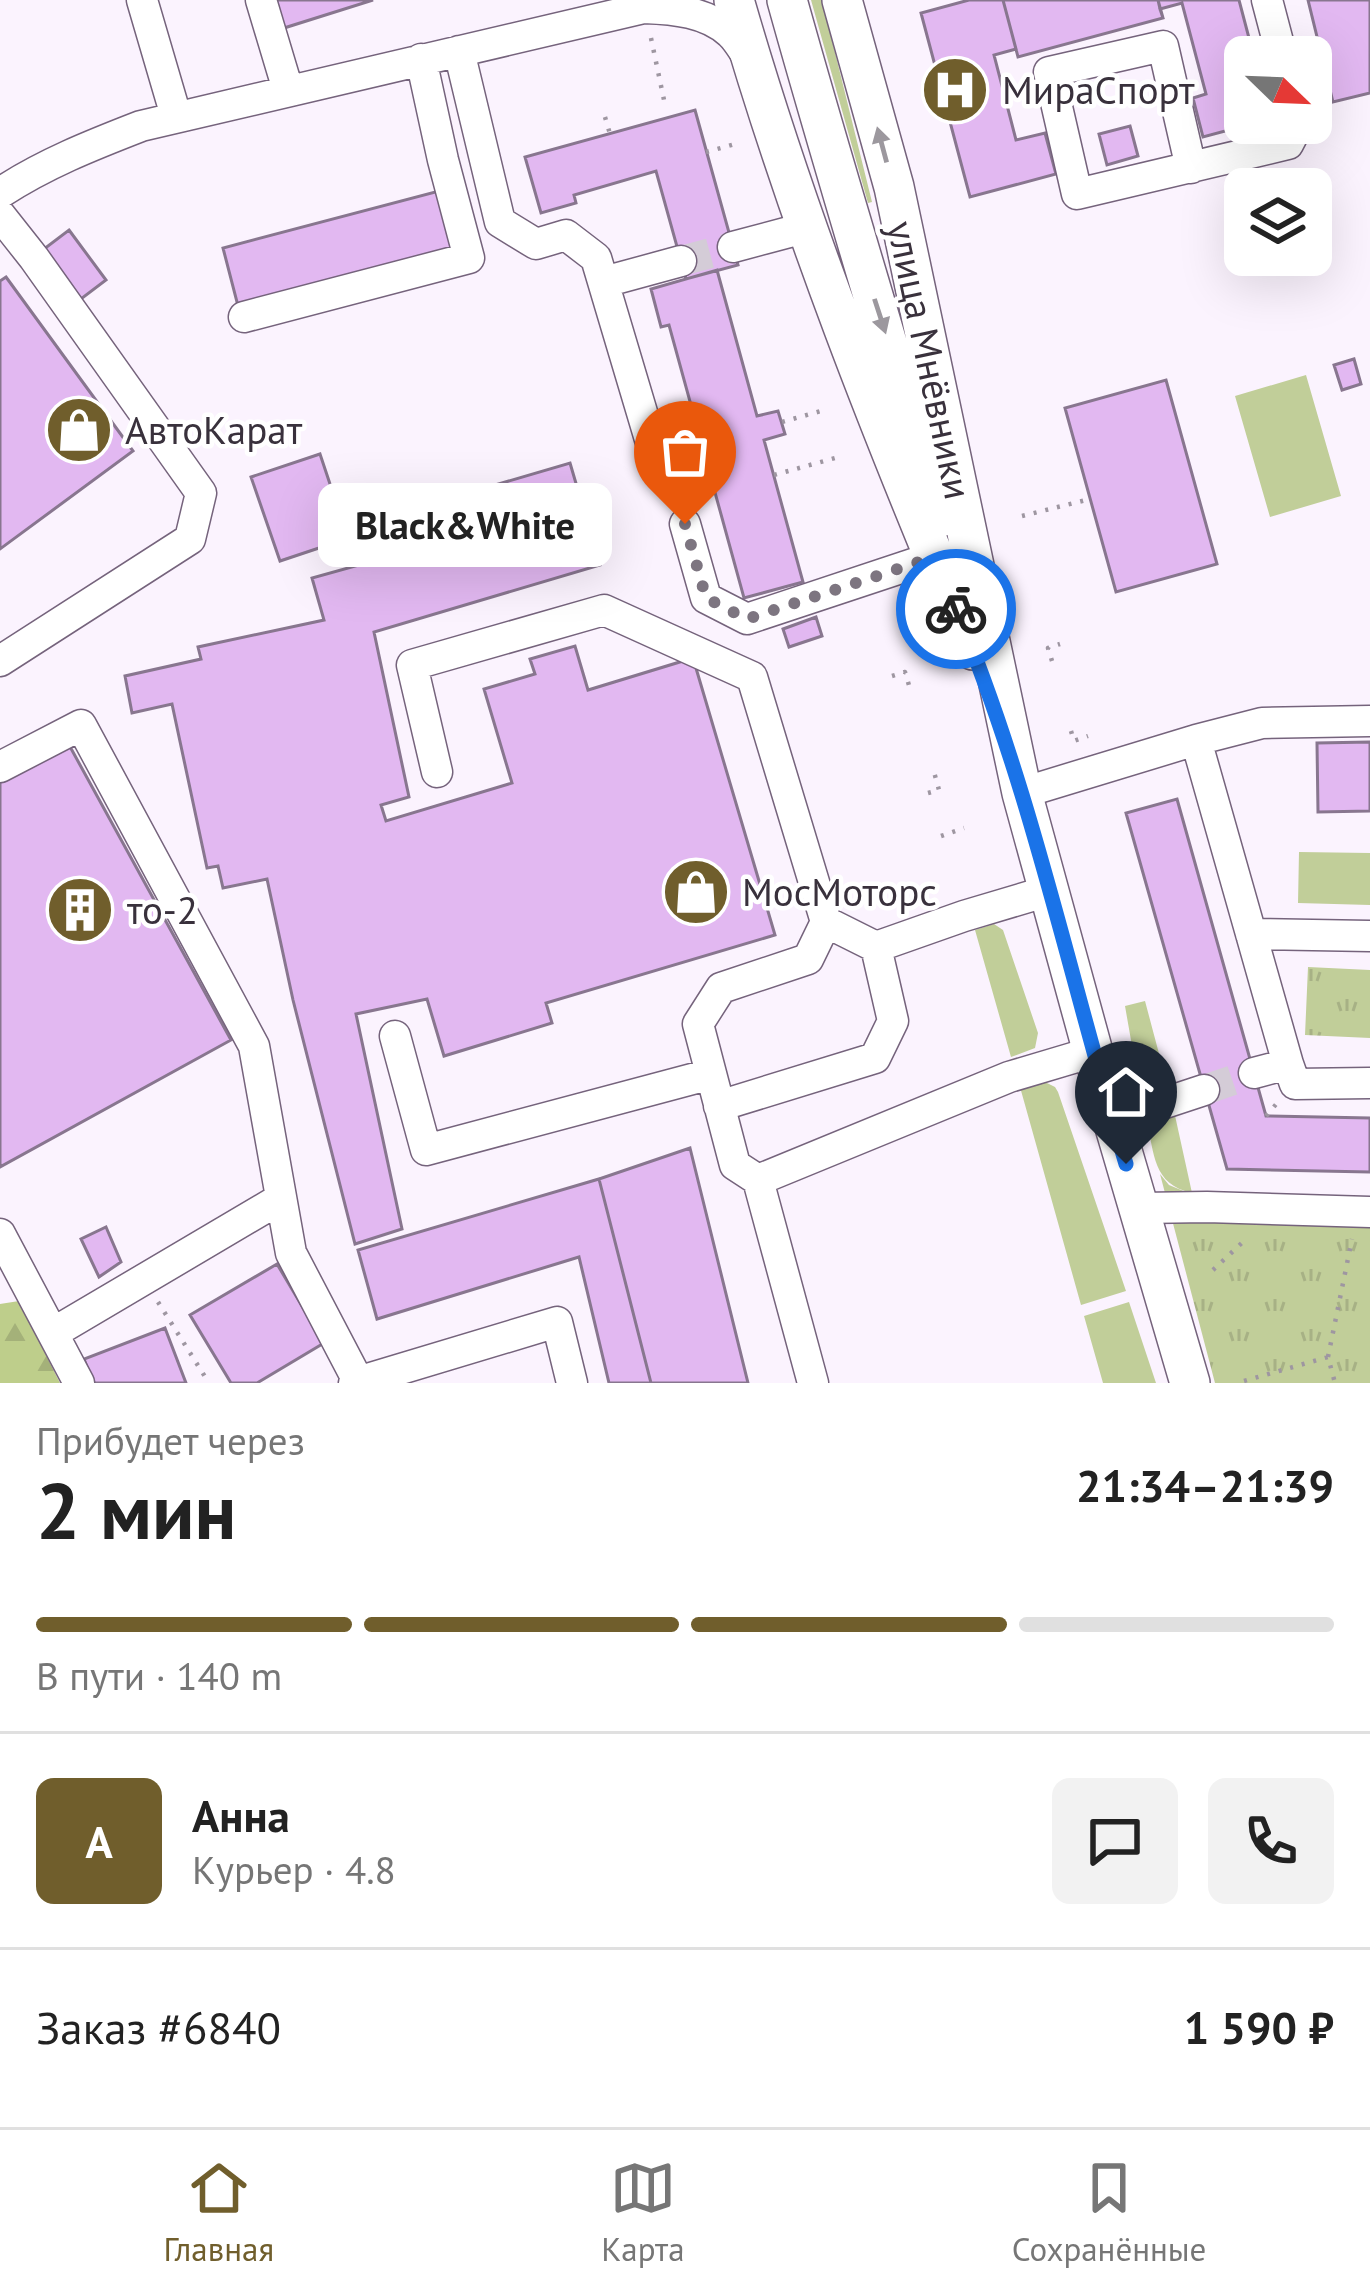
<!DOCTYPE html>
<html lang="ru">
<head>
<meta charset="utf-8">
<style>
	:root { --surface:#fff; --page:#f2f2f2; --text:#222; --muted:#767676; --line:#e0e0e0; --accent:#705e2c }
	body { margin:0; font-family:"PT Sans",sans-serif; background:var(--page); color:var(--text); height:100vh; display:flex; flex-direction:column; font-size:45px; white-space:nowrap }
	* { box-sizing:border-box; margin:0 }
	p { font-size:39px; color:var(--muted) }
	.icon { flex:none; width:66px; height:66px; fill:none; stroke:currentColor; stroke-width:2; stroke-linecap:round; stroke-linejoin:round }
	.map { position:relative; height:1383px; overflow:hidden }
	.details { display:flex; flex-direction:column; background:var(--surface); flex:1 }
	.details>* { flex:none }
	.needle { width:78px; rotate:113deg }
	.controls { position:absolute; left:1224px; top:36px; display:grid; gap:24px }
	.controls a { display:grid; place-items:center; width:108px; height:108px; border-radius:18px; background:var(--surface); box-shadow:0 12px 48px #0002; font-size:60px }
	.pin { position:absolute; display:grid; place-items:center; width:102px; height:102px; color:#fff; margin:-123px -51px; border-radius:50% 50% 50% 0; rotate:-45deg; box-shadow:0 0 12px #0007 }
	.pin .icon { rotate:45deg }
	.courier { position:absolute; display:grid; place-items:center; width:120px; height:120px; margin:-60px; border:9px solid #1a73e8; border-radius:50%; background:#fff; color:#222; box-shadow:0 3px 15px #0007 }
	.bubble { position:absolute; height:84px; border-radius:18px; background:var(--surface); box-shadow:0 12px 48px #0002; font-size:39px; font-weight:700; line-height:84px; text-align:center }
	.summary em { font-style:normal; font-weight:700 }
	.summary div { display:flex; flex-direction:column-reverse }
	.summary { display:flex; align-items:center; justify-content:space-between; height:204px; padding:0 36px }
	h1 { font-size:78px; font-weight:700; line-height:90px }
	.bar { display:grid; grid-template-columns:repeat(4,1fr); gap:18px 12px; align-content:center; height:144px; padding:0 36px }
	.bar i { height:15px; border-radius:9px; background:var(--line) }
	.bar .on { background:var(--accent) }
	.bar p { grid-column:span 4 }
	.line { display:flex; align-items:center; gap:30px; padding:0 36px; border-top:3px solid var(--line) }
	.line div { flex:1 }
	.round { display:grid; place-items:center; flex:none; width:126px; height:126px; border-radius:18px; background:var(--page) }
	.tabs { display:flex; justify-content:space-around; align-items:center; height:168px; border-top:3px solid var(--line); background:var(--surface); font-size:33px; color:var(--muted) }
	.tabs a { display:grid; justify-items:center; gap:6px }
	.tabs .on { color:var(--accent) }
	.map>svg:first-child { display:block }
	.grass { fill:#c1ce99 }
	.forest { fill:url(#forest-firs) }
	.park { fill:url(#park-tufts) }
	.building { fill:#e2b8f1; stroke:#88768f; stroke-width:3 }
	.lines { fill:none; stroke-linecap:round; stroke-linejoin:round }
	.minor-tunnel { stroke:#d4ccd7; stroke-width:30; stroke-dasharray:30 15; stroke-linecap:butt }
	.minor-casing { stroke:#75637c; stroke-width:33 }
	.major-casing { stroke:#75637c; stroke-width:42 }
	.path { stroke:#9e96a1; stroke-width:4.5; stroke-dasharray:3 9; stroke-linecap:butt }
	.minor { stroke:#fff; stroke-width:30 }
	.major { stroke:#fff; stroke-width:39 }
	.oneway { fill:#9c989e }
	.done { stroke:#7d7580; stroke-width:12; stroke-dasharray:0 21.6 }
	.route { stroke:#1a73e8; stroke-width:15 }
	.labels { text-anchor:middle; stroke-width:9; stroke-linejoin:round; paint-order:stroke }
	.poi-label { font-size:39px; fill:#39313c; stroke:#fff; text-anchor:start }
	.street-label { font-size:39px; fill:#39313c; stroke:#fff }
</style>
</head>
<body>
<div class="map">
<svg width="1370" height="1383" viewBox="0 0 1370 1383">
	<defs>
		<pattern id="forest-firs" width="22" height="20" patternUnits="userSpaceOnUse" patternTransform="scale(3)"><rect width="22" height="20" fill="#bece8b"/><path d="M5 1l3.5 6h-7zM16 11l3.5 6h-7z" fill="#a4b179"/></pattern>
		<pattern id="park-tufts" width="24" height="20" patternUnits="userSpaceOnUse" patternTransform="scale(3)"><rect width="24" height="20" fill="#c1ce99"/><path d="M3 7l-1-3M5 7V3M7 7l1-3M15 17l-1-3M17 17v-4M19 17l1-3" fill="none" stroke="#a7b185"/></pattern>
	</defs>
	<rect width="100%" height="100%" fill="#fbf3fe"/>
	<path class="grass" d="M811,0H822L872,202L868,203Z
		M1306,375L1341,496L1270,517L1235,396Z
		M1299,852L1370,853V905L1298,903Z
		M994,924L1003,930L1038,1033L1035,1048L1011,1057L975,930Z
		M1145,1001L1170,1095L1142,1103L1125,1006Z
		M1043,1081L1055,1087L1058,1092L1126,1291L1081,1305L1020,1087Z
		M1174,1111L1192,1193C1152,1184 1155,1154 1146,1119Z
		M1129,1302L1156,1383H1103L1084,1316Z"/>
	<path class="forest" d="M19,1301L60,1383H0V1304Z"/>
	<path class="park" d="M1308,967L1370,970V1038L1305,1035Z
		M1160,1174L1169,1185L1186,1192L1370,1197V1383H1215Z"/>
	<path class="building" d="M275,0H373L284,28Z
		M969,0H1239L1254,57H1245V123H1255L1203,137L1193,98L1206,94L1182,3L1160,9L1163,18L1018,57L1016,49L994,55L1016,140L1045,133L1056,174L970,197L921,13Z
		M969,0H1003L1016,49L994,55L1016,140L1045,133L1056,174L970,197L921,13Z
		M1003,0H1158L1163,18L1018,57Z
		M1158,0H1239L1254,57H1245V123H1255L1203,137L1193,98L1206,94L1182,3L1160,9Z
		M1308,0H1370V93L1333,102Z
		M695,110L738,265L686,279L656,171L574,195L576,203L541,213L525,157Z
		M1130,126L1138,156L1107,165L1099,134Z
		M439,191L455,248L238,306L223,248Z
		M69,230L106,280L77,302L40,252Z
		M717,270L757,416L778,411L785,434L764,440L803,582L744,598L669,325L661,327L651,289Z
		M6,277L133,451L0,549V281Z
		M1354,359L1361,384L1342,390L1334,365Z
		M1166,380L1217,564L1116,592L1065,408Z
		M320,454L341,517L327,522L334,543L280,561L251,477Z
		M570,463L600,565L374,632L409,797L381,805L386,821L512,783L484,689L535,674L530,659L575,646L588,690L693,658L775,935L546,1003L552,1023L444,1056L427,999L356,1014L402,1229L355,1244L293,1000L267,879L223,888L218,866L207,868L172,704L132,713L125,676L201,659L198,647L324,620L312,578L359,565L349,528Z
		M816,617L822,636L789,647L783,629Z
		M1370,742V811L1318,812L1317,743Z
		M68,743L231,1040L0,1167V781Z
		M1177,799L1266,1116L1370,1118V1172L1227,1169L1126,813Z
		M690,1148L748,1383H651L599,1179Z
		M599,1179L651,1383H609L579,1257L377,1319L358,1250Z
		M106,1227L121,1262L99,1277L81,1239Z
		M277,1264L324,1343L257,1383H231L190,1315Z
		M165,1328L186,1383H93L84,1359Z"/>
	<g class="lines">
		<path class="minor-tunnel" d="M681,261L733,247
			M1204,1090L1254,1073"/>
		<g class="minor-casing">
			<path id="minor" d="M142,0L176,116
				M261,0L288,90
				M1267,0L1282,57
				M459,51L500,222L536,244L566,235L596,258L652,446
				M1191,168L1163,46L1049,72L1077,194L1288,144L1299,123
				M0,193C44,164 92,145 141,126L644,8C674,9 707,12 730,33C737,39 743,50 748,57
				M0,215L34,258L201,493L190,539L0,661
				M733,247L808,227
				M604,282L681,261
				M244,317L469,258L443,160L421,59
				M685,524L706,598L747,619L934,557
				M1196,740L1262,723L1370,721
				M0,767L81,725L254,1046L291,1253L358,1381
				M437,772L412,665L604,610L752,677L826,922L808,959L721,988L698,1024L735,1165L758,1180L813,1383
				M1022,793L1196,740L1288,1064
				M826,922L876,947L964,916L1048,891
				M1251,934L1370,936
				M395,1036L426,1150L711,1074
				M1254,1073L1288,1064L1295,1084L1370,1083
				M719,1106L875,1058L893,1021L876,947
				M1113,1120L1204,1090
				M758,1180L1009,1077L1093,1052
				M1140,1208L1207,1207L1370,1212
				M0,1234L79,1383
				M53,1333L280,1199
				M354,1383L557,1322L572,1383"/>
		</g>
		<g class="major-casing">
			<path id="major" d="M734,0C798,222 883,437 973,650
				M787,0C835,173 889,345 938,518
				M842,0L894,187L1022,793L1093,1052L1190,1383"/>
		</g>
		<path class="path" d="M651,38L664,100
			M605,117L610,134
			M706,152L739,143
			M782,422L821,411
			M774,475L835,458
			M1022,516L1090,499
			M1052,661L1048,648L1060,644
			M892,676L905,672L911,692
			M1071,731L1074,741L1088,736
			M928,793L939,790L934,772
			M941,836L964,828
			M1266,1116L1278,1102
			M1213,1270L1247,1238
			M158,1302L209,1383
			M1328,1357L1352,1239
			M1244,1381L1328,1357L1335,1383"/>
		<use href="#minor" class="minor"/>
		<use href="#major" class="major"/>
	</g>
	<defs><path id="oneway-solid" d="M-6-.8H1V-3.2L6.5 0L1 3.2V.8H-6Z" transform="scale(3)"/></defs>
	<g class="oneway">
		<use href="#oneway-solid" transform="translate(882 145) rotate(-105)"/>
		<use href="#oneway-solid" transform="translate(880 316) rotate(72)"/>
	</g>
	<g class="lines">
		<path class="done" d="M685,524L706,598L747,619L934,557L956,609"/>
		<path class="route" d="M956,609C1031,788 1070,979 1126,1164"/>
	</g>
	<defs>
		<g id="hospital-disc" transform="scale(3.45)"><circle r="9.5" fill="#705e2c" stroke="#fff"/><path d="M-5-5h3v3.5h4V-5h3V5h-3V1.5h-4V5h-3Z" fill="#fff"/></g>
		<g id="shop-disc" transform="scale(3.45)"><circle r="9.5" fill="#705e2c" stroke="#fff"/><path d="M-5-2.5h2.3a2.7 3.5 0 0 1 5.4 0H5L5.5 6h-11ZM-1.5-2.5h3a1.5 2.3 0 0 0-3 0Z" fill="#fff"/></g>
		<g id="building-disc" transform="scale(3.45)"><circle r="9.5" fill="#705e2c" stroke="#fff"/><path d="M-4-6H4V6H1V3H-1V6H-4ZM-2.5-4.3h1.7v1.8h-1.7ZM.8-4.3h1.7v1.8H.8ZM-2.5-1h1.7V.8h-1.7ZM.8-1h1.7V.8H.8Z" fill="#fff"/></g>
	</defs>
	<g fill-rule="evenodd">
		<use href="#hospital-disc" x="955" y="90"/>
		<use href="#shop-disc" x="79" y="430"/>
		<use href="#shop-disc" x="696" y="892"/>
		<use href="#building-disc" x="80" y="910"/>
	</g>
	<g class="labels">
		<g class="poi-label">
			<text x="1002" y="104">МираСпорт</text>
			<text x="125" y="444">АвтоКарат</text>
			<text x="742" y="906">МосМоторс</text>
			<text x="127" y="924">то-2</text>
		</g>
		<g class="street-label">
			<text transform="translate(930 360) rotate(78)" y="14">улица Мнёвники</text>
		</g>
	</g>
</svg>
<div class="controls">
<a><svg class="needle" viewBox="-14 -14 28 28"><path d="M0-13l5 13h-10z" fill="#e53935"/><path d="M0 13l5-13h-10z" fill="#767676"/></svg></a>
<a><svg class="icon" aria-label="layers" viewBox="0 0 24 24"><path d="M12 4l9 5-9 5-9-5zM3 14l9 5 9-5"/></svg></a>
</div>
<div class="pin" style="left:685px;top:524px;background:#ea580c"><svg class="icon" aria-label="bag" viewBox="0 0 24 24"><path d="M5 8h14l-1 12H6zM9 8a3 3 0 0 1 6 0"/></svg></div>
<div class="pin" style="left:1126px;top:1164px;background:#1f2937"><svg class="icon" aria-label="home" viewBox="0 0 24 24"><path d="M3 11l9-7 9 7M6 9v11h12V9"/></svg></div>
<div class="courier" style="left:956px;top:609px"><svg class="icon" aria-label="bike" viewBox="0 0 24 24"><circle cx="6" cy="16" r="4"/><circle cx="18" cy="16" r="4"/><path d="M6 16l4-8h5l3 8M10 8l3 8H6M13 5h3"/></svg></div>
<div class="bubble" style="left:318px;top:483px;width:294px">Black&amp;White</div>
</div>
<section class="details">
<div class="summary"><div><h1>2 мин</h1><p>Прибудет через</p></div><em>21:34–21:39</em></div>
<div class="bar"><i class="on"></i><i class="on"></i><i class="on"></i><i></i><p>В пути · 140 m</p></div>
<div class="line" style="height:216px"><b class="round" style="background:var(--accent);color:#fff">А</b><div><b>Анна</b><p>Курьер · 4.8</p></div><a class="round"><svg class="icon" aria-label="chat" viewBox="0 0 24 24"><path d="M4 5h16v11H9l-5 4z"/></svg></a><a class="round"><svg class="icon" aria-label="phone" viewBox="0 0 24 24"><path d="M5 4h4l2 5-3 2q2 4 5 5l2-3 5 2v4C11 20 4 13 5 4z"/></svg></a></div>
<div class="line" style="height:156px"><div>Заказ #6840</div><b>1 590 ₽</b></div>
</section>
<nav class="tabs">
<a class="on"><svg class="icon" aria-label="home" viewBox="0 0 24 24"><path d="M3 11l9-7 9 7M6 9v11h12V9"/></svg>Главная</a>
<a><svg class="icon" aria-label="map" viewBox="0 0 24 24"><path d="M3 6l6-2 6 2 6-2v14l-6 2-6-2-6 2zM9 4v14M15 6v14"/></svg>Карта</a>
<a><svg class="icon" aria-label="saved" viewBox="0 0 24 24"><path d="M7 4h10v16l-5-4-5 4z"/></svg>Сохранённые</a>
</nav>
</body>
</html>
